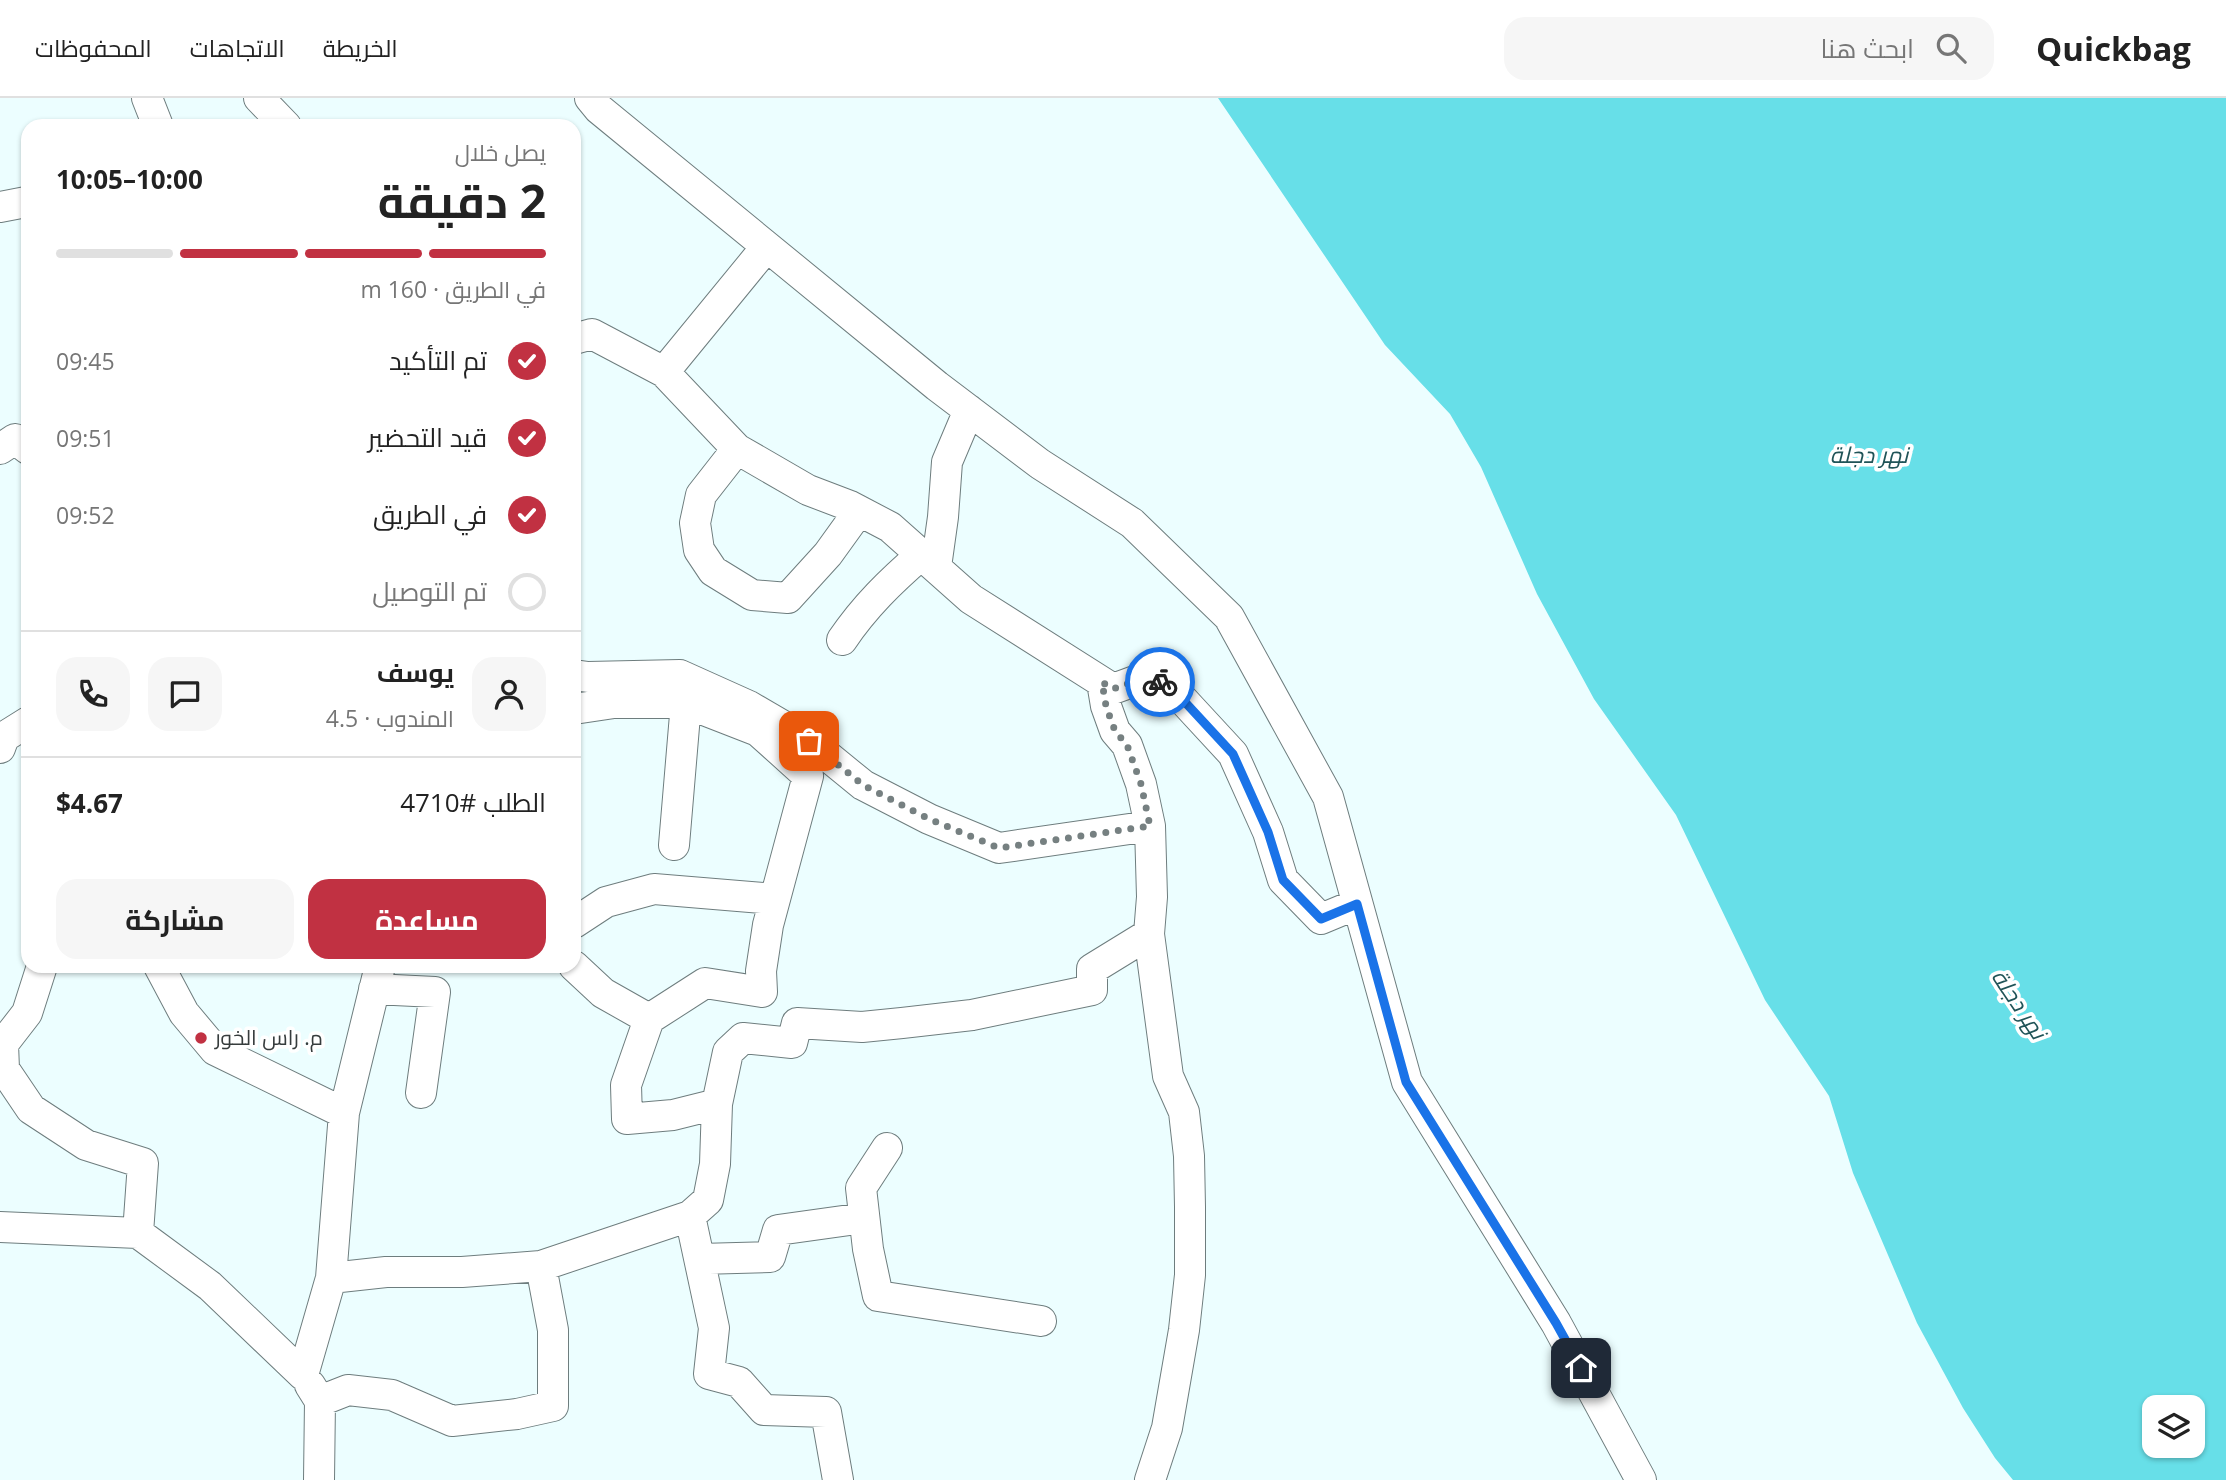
<!DOCTYPE html>
<html lang="ar">
<head>
<meta charset="utf-8">
<style>
	:root { --surface:#fff; --page:#f6f6f6; --text:#222; --muted:#767676; --line:#e0e0e0; --accent:#c13142 }
	body { margin:0; font-family:"Open Sans",Cairo,sans-serif; background:var(--page); color:var(--text); direction:rtl; height:100vh; display:flex; flex-direction:column; font-size:26px; white-space:nowrap }
	* { box-sizing:border-box; margin:0 }
	p { font-size:23px; color:var(--muted) }
	.icon { flex:none; width:38px; height:38px; fill:none; stroke:currentColor; stroke-width:2; stroke-linecap:round; stroke-linejoin:round }
	.map { position:relative; flex:1; overflow:hidden; direction:ltr }
	.side { position:absolute; left:21px; top:21px; width:560px; height:854px; display:flex; flex-direction:column; background:var(--surface); border-radius:21px; box-shadow:0 2px 5px #0004; direction:rtl }
	.side>* { flex:none }
	.tools { position:absolute; left:2142px; top:1297px; display:grid; gap:14px }
	.tools a { display:grid; place-items:center; width:63px; height:63px; border-radius:14px; background:var(--surface); box-shadow:0 2px 5px #0004; font-size:35px }
	.pin { position:absolute; display:grid; place-items:center; width:60px; height:60px; color:#fff; margin:-30px; border-radius:14px; box-shadow:0 4px 10px #0006 }
	.courier { position:absolute; display:grid; place-items:center; width:70px; height:70px; margin:-35px; border:5px solid #1a73e8; border-radius:50%; background:#fff; color:#222; box-shadow:0 2px 9px #0007 }
	.head em { font-style:normal; font-weight:700 }
	.head div { display:flex; flex-direction:column-reverse }
	.head { display:flex; align-items:center; justify-content:space-between; height:119px; padding:0 35px }
	h1 { font-size:46px; font-weight:700; line-height:52px }
	.bar { display:grid; grid-template-columns:repeat(4,1fr); gap:10px 7px; align-content:center; height:84px; padding:0 35px }
	.bar i { height:9px; border-radius:5px; background:var(--line) }
	.bar .selected { background:var(--accent) }
	.bar p { grid-column:span 4 }
	.line { display:flex; align-items:center; gap:18px; padding:0 35px; border-top:2px solid var(--line) }
	.line div { flex:1 }
	.round { display:grid; place-items:center; flex:none; width:74px; height:74px; border-radius:21px; background:var(--page) }
	ol { padding:0 35px; list-style:none }
	li { display:flex; align-items:center; gap:21px; height:77px }
	li p { margin-inline-start:auto }
	li .icon { padding:7px; border-radius:50%; background:var(--accent); color:#fff; stroke-width:4 }
	li:last-child { color:var(--muted) }
	li i { width:38px; height:38px; border:4px solid var(--line); border-radius:50% }
	.primary-button { display:flex; gap:14px; margin-top:auto; padding:14px 35px }
	.primary-button a { flex:1; height:80px; border-radius:21px; background:var(--accent); color:#fff; font-size:28px; font-weight:700; line-height:80px; text-align:center }
	.primary-button a+a { background:var(--page); color:var(--text) }
	header { display:flex; align-items:center; gap:42px; box-sizing:border-box; height:98px; padding:0 35px; background:var(--surface); border-bottom:2px solid var(--line) }
	header strong { font-size:33px }
	nav { display:flex; gap:38px; margin-inline-start:auto; font-size:24px }
	.search { width:490px; height:63px; background:var(--page); display:flex; align-items:center; gap:18px; box-sizing:border-box; padding:0 24px; border-radius:21px; color:var(--muted); font-size:26px }
	.map>svg:first-child { display:block }
	.water { fill:#67dfe8; fill-rule:evenodd }
	.lines { fill:none; stroke-linecap:round; stroke-linejoin:round }
	.street-casing { stroke:#6e7d7e; stroke-width:32 }
	.street { stroke:#fff; stroke-width:30 }
	.done { stroke:#768081; stroke-width:7; stroke-dasharray:0 12.6 }
	.route { stroke:#1a73e8; stroke-width:9 }
	.poi-dot { fill:#c13142; stroke:#fff; stroke-width:2.5 }
	.labels { text-anchor:middle; stroke-width:7; stroke-linejoin:round; paint-order:stroke }
	.poi-label { font-size:21px; fill:#363c3d; stroke:#fff; text-anchor:start }
	.water-label { font-size:23px; font-style:italic; fill:#205458; stroke:#fff }
</style>
</head>
<body>
<header>
<strong>Quickbag</strong>
<div class="search"><svg class="icon" aria-label="search" viewBox="0 0 24 24"><circle cx="10" cy="10" r="6"/><path d="M15 15l6 6"/></svg>ابحث هنا</div>
<nav><a>الخريطة</a><a>الاتجاهات</a><a>المحفوظات</a></nav>
</header>
<div class="map">
<svg width="2226" height="1382" viewBox="0 0 2226 1382">
	<rect width="100%" height="100%" fill="#ecfeff"/>
	<path class="water" d="M1218,0H2226V1382H2013L1995,1360L1963,1310L1917,1225L1853,1075L1829,998L1765,902L1676,717L1594,601L1537,496L1481,369L1450,316L1385,247ZM2154,1309H2193V1348H2154Z"/>
	<g class="lines">
		<g class="street-casing">
			<path id="street" d="M147,0L158,28
				M259,0L286,28
				M590,0L599,11L937,288L1040,366L1132,425L1229,519L1328,699L1407,984L1556,1225L1641,1382
				M0,109L26,104
				M574,241L592,236L664,274L737,351L808,392L850,408L890,429L971,501L1113,591L1151,577L1184,603L1233,656L1268,734L1283,782L1321,821L1357,806
				M664,274L759,158L764,147
				M0,351L15,341L28,351
				M737,351L701,397L695,425L699,452L713,473L752,497L788,500L828,456L859,413
				M936,469L943,419L947,364L969,312
				M842,542C865,508 891,483 921,457
				M574,577L588,579L680,577L749,608L809,643L863,687L929,721L999,750L1150,728
				M574,611L614,605H686L758,633L808,678L768,827L761,873L762,894L705,885L649,921L626,987L627,1021L673,1017L717,1006
				M0,650L4,639L28,624
				M674,747L686,605
				M574,825L606,804L654,791L775,801
				M1149,836L1168,978L1184,1014L1189,1058L1190,1109V1177L1184,1232L1167,1330L1150,1382
				M159,868L184,915L215,952L344,1015L380,868
				M574,868L603,895L649,921
				M374,891L435,894L421,995
				M3,946L4,971L31,1011L86,1047L143,1065L138,1135L210,1188L303,1277L331,1180L344,1015
				M0,947L3,946L27,915L42,868
				M887,1050L861,1090L868,1151L878,1198L1041,1223
				M0,1129L138,1135
				M700,1161L770,1159L778,1132L864,1120
				M331,1180L386,1174H462L541,1168L690,1118
				M310,1287L320,1303L319,1382
				M320,1303L348,1292L392,1297L452,1323L517,1316L553,1308V1232L541,1168
				M838,1382L826,1314L764,1312L739,1284L709,1276L714,1230L690,1118L708,1102L715,1066L717,1006L728,954L743,940L792,945L797,925L862,929L902,925L972,917L1092,892V871L1149,836L1152,799L1150,728L1141,686L1127,647L1115,633L1106,608L1102,584"/>
		</g>
		<use href="#street" class="street"/>
	</g>
	<g class="lines">
		<path class="done" d="M809,643L863,687L929,721L999,750L1150,728L1141,686L1127,647L1115,633L1106,608L1102,584L1113,591L1151,577L1160,584"/>
		<path class="route" d="M1160,584L1184,603L1233,656L1268,734L1283,782L1321,821L1357,806L1406,984L1556,1225L1581,1270"/>
	</g>
	<circle class="poi-dot" cx="201" cy="940" r="7"/>
	<g class="labels">
		<g class="poi-label">
			<text x="215" y="947">م. راس الخور</text>
		</g>
		<g class="water-label">
			<text x="1869" y="365">نهر دجلة</text>
			<text transform="translate(2019 906) rotate(56)" y="8">نهر دجلة</text>
		</g>
	</g>
</svg>
<div class="tools">
<a><svg class="icon" aria-label="layers" viewBox="0 0 24 24"><path d="M12 4l9 5-9 5-9-5zM3 14l9 5 9-5"/></svg></a>
</div>
<div class="pin" style="left:809px;top:643px;background:#ea580c"><svg class="icon" aria-label="bag" viewBox="0 0 24 24"><path d="M5 8h14l-1 12H6zM9 8a3 3 0 0 1 6 0"/></svg></div>
<div class="pin" style="left:1581px;top:1270px;background:#1f2937"><svg class="icon" aria-label="home" viewBox="0 0 24 24"><path d="M3 11l9-7 9 7M6 9v11h12V9"/></svg></div>
<div class="courier" style="left:1160px;top:584px"><svg class="icon" aria-label="bike" viewBox="0 0 24 24"><circle cx="6" cy="16" r="4"/><circle cx="18" cy="16" r="4"/><path d="M6 16l4-8h5l3 8M10 8l3 8H6M13 5h3"/></svg></div>
<section class="side">
<div class="head"><div><h1>2 دقيقة</h1><p>يصل خلال</p></div><em>10:00–10:05</em></div>
<div class="bar"><i class="selected"></i><i class="selected"></i><i class="selected"></i><i></i><p>في الطريق · 160 m</p></div>
<ol>
<li><svg class="icon" aria-label="check" viewBox="0 0 24 24"><path d="M5 12l5 5 9-10"/></svg>تم التأكيد<p>09:45</p></li>
<li><svg class="icon" aria-label="check" viewBox="0 0 24 24"><path d="M5 12l5 5 9-10"/></svg>قيد التحضير<p>09:51</p></li>
<li><svg class="icon" aria-label="check" viewBox="0 0 24 24"><path d="M5 12l5 5 9-10"/></svg>في الطريق<p>09:52</p></li>
<li><i></i>تم التوصيل</li>
</ol>
<div class="line" style="height:126px"><a class="round"><svg class="icon" aria-label="person" viewBox="0 0 24 24"><circle cx="12" cy="8" r="4"/><path d="M4 21q1-7 8-7t8 7"/></svg></a><div><b>يوسف</b><p>المندوب · 4.5</p></div><a class="round"><svg class="icon" aria-label="chat" viewBox="0 0 24 24"><path d="M4 5h16v11H9l-5 4z"/></svg></a><a class="round"><svg class="icon" aria-label="phone" viewBox="0 0 24 24"><path d="M5 4h4l2 5-3 2q2 4 5 5l2-3 5 2v4C11 20 4 13 5 4z"/></svg></a></div>
<div class="line" style="height:91px"><div>الطلب #4710</div><b>$4.67</b></div>
<div class="primary-button"><a>مساعدة</a><a>مشاركة</a></div>
</section>
</div>
</body>
</html>
